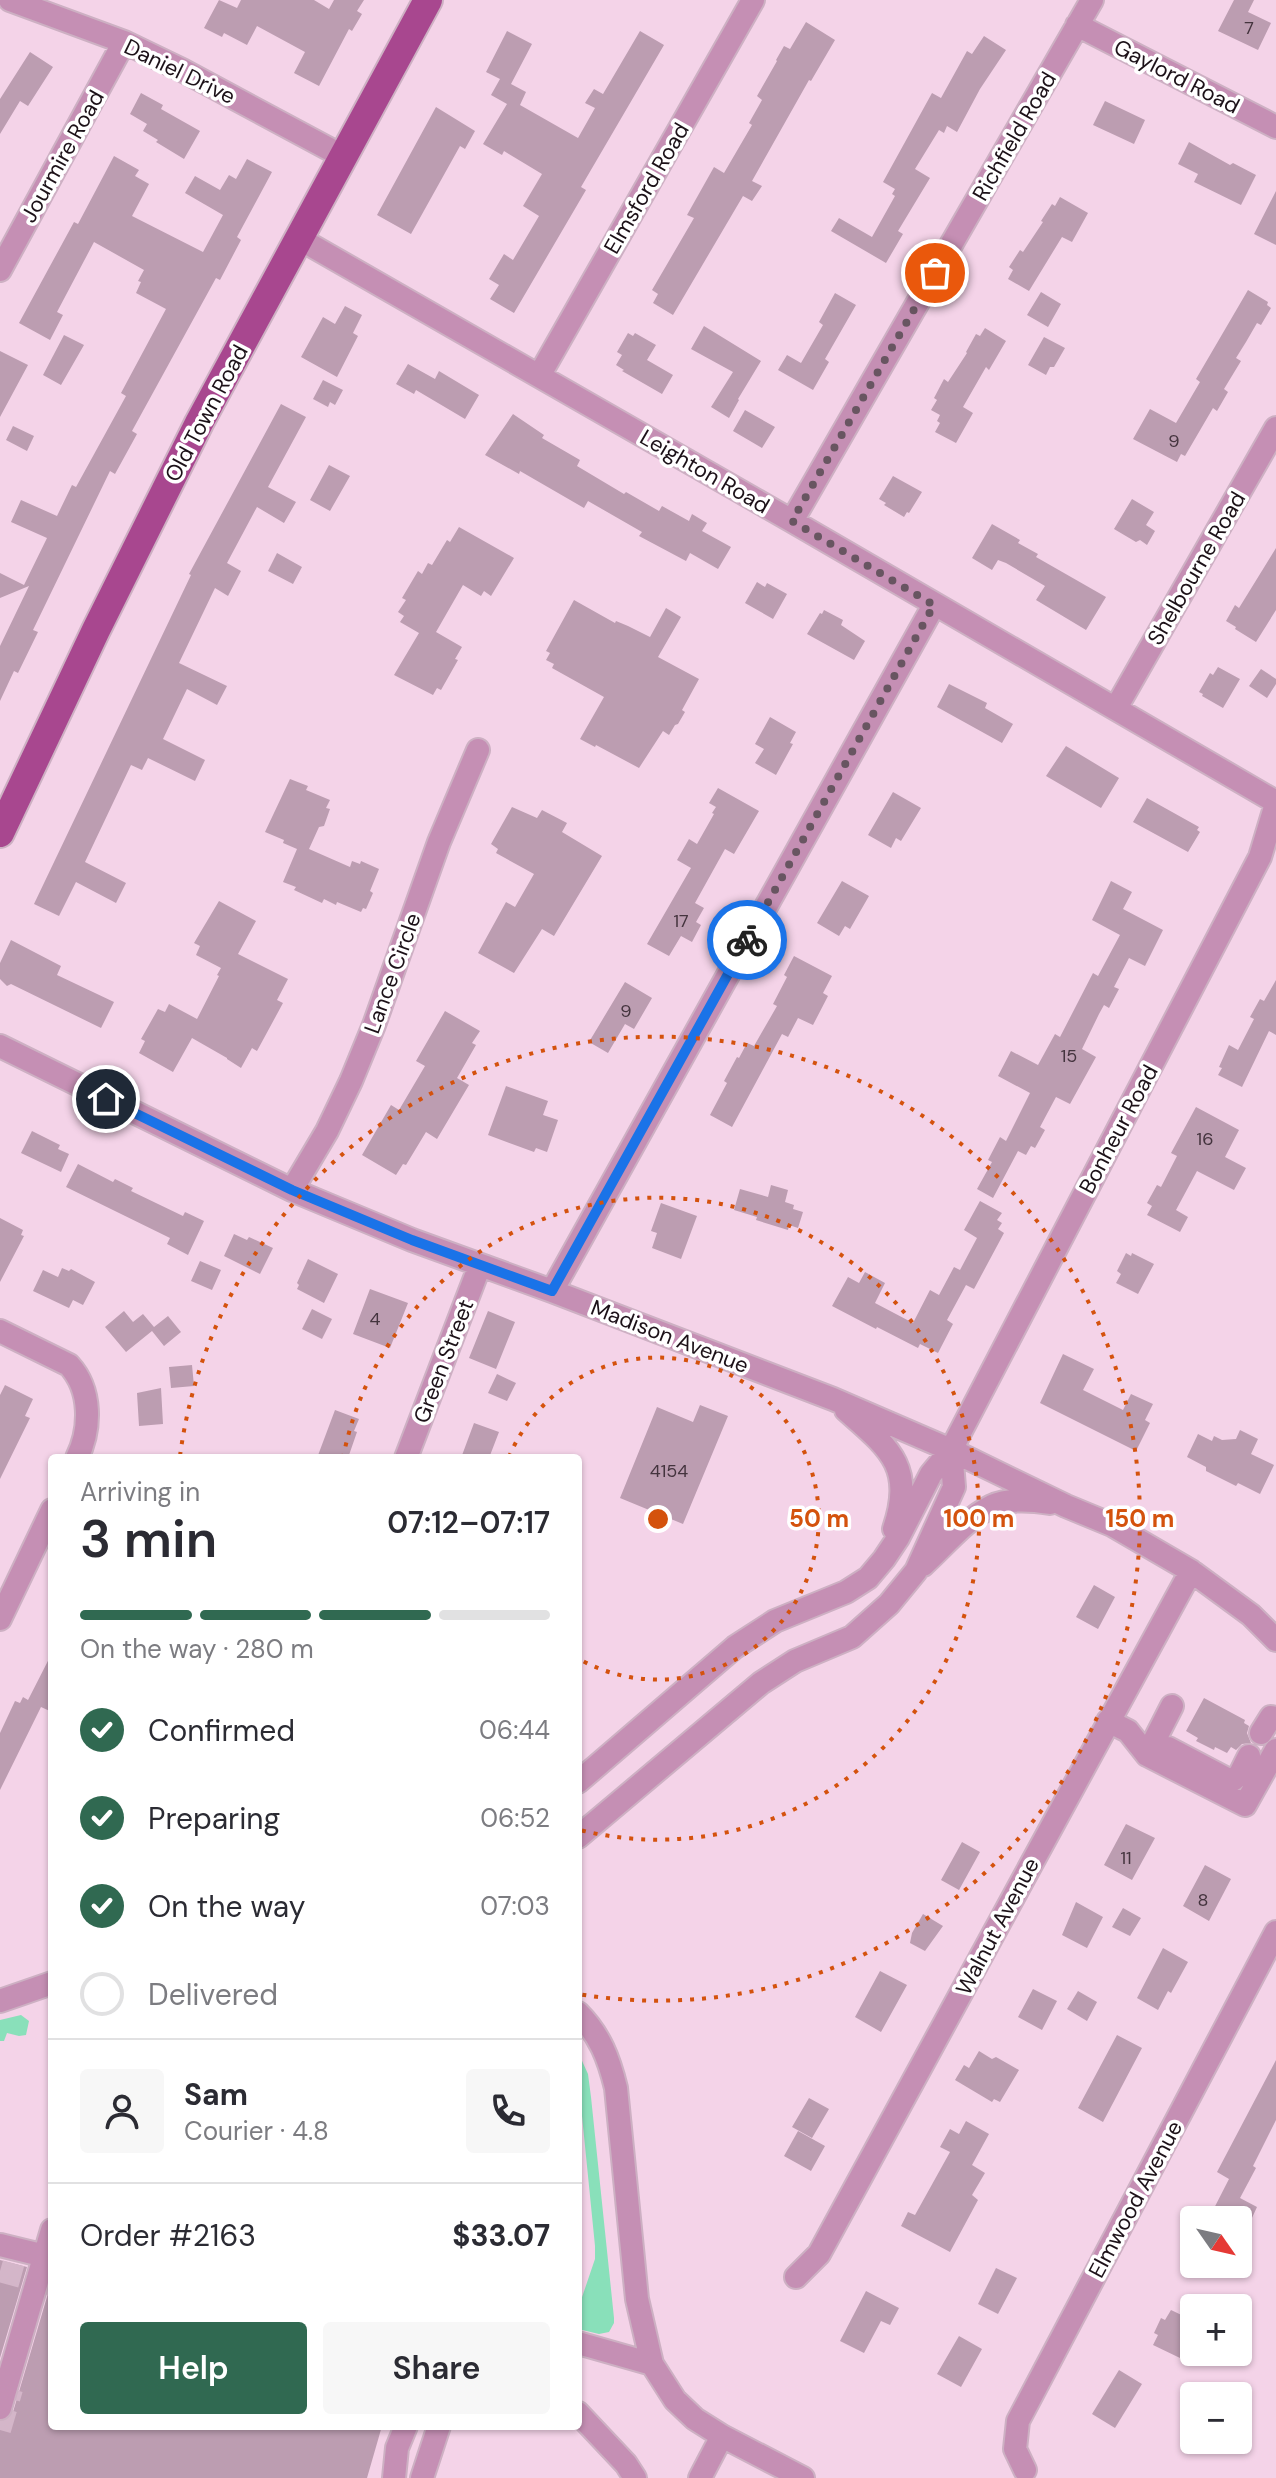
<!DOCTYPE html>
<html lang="en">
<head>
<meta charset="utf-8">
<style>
	:root { --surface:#fff; --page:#f7f7f7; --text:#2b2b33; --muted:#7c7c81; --line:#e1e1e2; --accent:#306951 }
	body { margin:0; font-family:"DM Sans",sans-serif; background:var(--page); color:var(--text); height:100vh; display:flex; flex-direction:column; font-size:30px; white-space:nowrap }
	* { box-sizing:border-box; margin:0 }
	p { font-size:26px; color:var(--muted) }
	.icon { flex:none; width:44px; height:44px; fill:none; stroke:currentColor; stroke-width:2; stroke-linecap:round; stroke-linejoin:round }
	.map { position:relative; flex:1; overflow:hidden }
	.panel { position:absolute; left:48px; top:1454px; width:534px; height:976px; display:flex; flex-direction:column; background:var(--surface); border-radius:8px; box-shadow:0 2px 6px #0004 }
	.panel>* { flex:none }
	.needle { width:52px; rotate:124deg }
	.tools { position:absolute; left:1180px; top:2206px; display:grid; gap:16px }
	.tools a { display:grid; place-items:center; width:72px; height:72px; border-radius:8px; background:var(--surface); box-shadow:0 2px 6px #0004; font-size:40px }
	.pin { position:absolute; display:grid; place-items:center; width:68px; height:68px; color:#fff; margin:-34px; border:4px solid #fff; border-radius:50%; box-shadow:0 2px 8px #0007 }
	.courier { position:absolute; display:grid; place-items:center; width:80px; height:80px; margin:-40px; border:6px solid #1a73e8; border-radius:50%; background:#fff; color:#222; box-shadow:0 2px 10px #0007 }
	.headline em { font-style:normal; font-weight:600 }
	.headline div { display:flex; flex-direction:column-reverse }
	.headline { display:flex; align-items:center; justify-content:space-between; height:136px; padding:0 32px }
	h1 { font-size:52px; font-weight:600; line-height:60px }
	.bar { display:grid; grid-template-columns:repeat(4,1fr); gap:12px 8px; align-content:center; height:96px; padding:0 32px }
	.bar i { height:10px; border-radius:6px; background:var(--line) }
	.bar .selected { background:var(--accent) }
	.bar p { grid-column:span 4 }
	.line { display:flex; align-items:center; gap:20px; padding:0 32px; border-top:2px solid var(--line) }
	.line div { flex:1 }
	.round { display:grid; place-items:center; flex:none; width:84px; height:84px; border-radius:8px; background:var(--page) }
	ol { padding:0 32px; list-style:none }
	li { display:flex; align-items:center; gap:24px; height:88px }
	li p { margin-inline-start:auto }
	li .icon { padding:8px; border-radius:50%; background:var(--accent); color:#fff; stroke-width:4 }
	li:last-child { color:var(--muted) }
	li i { width:44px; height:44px; border:4px solid var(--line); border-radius:50% }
	.button { display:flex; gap:16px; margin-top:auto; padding:16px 32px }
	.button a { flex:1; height:92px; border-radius:8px; background:var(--accent); color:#fff; font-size:32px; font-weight:600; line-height:92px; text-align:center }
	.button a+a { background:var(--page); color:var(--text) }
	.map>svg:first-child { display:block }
	.green { fill:#89e0ba }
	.building { fill:#bc9db1 }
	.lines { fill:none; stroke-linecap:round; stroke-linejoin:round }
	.minor-tunnel { stroke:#d4b6c9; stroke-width:22; stroke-dasharray:22 11; stroke-linecap:butt }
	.minor-casing { stroke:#cdb0c3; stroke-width:26 }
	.major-casing { stroke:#cdb0c3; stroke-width:32 }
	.minor { stroke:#c58fb4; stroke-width:22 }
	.major { stroke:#a8478f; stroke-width:28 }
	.done { stroke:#685561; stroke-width:8; stroke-dasharray:0 14.4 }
	.route { stroke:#1a73e8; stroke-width:10 }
	.ring { fill:none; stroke:#d4520d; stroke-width:4; stroke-dasharray:4 8 }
	.labels { text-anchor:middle; stroke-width:7; stroke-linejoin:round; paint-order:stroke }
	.number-label { font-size:18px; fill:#44343e }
	.street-label { font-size:22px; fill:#1c1118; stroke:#fff }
	.centre { fill:#d4520d; stroke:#fff; stroke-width:4 }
	.ring-label { font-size:24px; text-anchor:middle; font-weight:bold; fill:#d4520d; stroke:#fff; stroke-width:7; stroke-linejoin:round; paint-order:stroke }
</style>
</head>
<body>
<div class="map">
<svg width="1276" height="2478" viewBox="0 0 1276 2478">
	<rect width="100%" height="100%" fill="#f4d3e8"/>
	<path class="green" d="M21,2015L29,2021L26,2035L19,2036L7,2033L4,2041H0V2020Z
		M578,2052L588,2074L591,2097L614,2318V2323L609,2332L599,2334L578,2329V2309L595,2259V2246L578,2076Z"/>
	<path class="building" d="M219,0L237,8L241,0H314L329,9L334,0H364L357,11L362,14L352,31L349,29L319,86L294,73L305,52L257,26L247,45L224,33L222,37L204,28Z
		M1234,0H1254L1248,12L1271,23L1258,50L1218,31Z
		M806,22L835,40L811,81L809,80L752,181L762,186L752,201L743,196L673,315L653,303L658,294L652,290L694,218L687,215L714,167L724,173L752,125L749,123L762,100L757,96L777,61L776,60L784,46L790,49Z
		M507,31L532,44L511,84L526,92L520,105L578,138L595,108L585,103L594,89L603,94L640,31L664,45L581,187L586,190L514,313L490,299L499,285L489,279L504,254L513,260L539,216L523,206L542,174L504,151L502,155L483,144L507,104L491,95L500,79L486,72Z
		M984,36L1006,50L980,89L957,132L947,126L944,133L939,130L915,169L930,178L898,231L903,234L886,263L831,231L839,218L872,237L895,196L892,194L895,189L883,182L932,93L941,98L967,51L972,54Z
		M30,52L53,67L28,106L20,101L0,134V99Z
		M141,93L163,105L161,109L200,131L184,159L156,142L158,140L143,131L147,124L130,114Z
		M1105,101L1145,120L1134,144L1093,125Z
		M436,107L475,131L465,149L460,146L411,234L377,215Z
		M1189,142L1230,165L1233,163L1256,175L1241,205L1194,182L1198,174L1178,164Z
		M114,156L139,170L135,176L149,184L132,216L203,252L223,215L185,193L195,176L220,190L229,175L236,179L247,159L272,172L237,237L241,240L220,280L216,278L132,431L137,434L115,474L110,471L33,630L38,632L18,673L14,671L0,701V646L29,586L0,598V573L24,585L47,538L11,522L21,500L57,516L72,485L76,487L126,396L121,393L166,309L136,293L141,282L138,281L144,270L94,242L57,312L63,315L50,340L19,323L74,222L78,224Z
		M1276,191V245L1254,234Z
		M1060,197L1088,213L1072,242L1062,237L1029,291L1008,279L1013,270L1009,267L1020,250L1023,252L1043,222L1041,221L1052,204L1055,206Z
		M1248,290L1268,302L1267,305L1271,308L1261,325L1257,323L1246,342L1236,358L1241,361L1224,389L1228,392L1217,411L1213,408L1185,456L1181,454L1177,462L1133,439L1150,409L1176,423L1200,382L1196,379Z
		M1041,292L1061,304L1048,327L1027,315Z
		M835,293L856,305L825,359L829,362L813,390L778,370L787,355L801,363L823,325L819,322Z
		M345,306L362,315L353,333L358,336L337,377L301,357L323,317L335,324Z
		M704,326L761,361L738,399L739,400L729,418L711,407L733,372L691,349Z
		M985,328L1006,341L989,370L986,367L963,407L973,413L956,443L935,432L940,423L937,421L940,415L931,410L937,400L934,398L944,379L948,382L967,353L966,352L976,334L980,336Z
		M628,333L633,336L635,333L656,345L647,360L673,375L662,394L622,371L624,370L616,365L622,355L617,352Z
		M64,335L84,345L61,385L43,375Z
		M1044,337L1065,348L1054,367H1050L1046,375L1028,365Z
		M0,351L28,365L0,417Z
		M408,364L435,379L439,371L479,395L465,419L416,390L414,394L396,384Z
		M323,380L343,390L335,405L330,402L328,407L313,399Z
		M281,404L306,417L268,487L296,502L284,523L257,507L227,563L241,571L228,596L215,588L179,663L227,686L217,705L187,689L163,739L205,760L195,781L148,758L142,770L131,765L85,862L126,883L116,903L76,882L59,916L34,904L191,575L189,574Z
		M745,410L775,427L762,448L733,431Z
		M513,414L544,435L542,438L580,460L577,466L624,494L626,492L659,511L662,506L689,521L692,514L707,523L702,531L731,547L718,569L690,553L686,561L639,536L642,532L588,501L584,508L520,471L519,474L485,455Z
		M13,426L34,436L27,451L6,440Z
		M329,465L350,476L330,511L310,500Z
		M893,476L922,492L909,513L907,512L904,517L884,505L886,503L879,499Z
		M1132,499L1154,512L1146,525L1155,531L1147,545L1140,540L1136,542L1114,529Z
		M992,524L1020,540L1018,543L1038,554L1036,557L1106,597L1086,630L1036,600L1045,586L1006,563L998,560L992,570L972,558Z
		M459,527L514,558L491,596L484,591L481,596L463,585L436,632L462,647L455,659L458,660L441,690L437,688L433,695L394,675L419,633L400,622L404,616L398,612L406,600L402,598L418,571L422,574L428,563L432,565L447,540L450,542Z
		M1276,548V610L1256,642L1235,629L1236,627L1226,621L1235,605L1239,608Z
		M277,553L302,567L293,584L268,571Z
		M757,582L765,587L767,583L787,594L773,619L745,603Z
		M574,600L615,623L616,621L628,626L650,637L666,608L681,617L658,657L699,679L682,710L685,712L678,724L675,725L669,735L663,731L639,768L596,745L595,747L580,739L604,697L552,668L554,664L546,660L550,653L546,651Z
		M824,610L843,620L841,625L865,641L854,660L807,634L820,613L822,614Z
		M1218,667L1240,679L1223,708L1202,696L1203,694L1199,692L1210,673L1213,675Z
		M1261,669L1276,679V684L1267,698L1249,686Z
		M949,684L987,703L985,708L1013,724L1002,743L937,707Z
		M770,717L796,732L790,743L793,744L776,775L755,763L764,749L755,744Z
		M1066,746L1119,778L1101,808L1046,776Z
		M290,779L308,786L306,790L330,800L326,808L330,809L324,826L319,827L309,849L350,867L352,861L360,864L361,861L379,869L370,891L373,893L366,909L363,908L361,912L337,902L336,905L324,899L322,903L294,890L296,887L283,882L297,849L283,843L284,840L265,832Z
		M718,788L759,811L734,854L725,849L695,903L704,908L696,922L701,925L692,942L681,936L669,956L647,944L691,868L677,860L689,839L697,844L714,814L712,813L716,807L709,803Z
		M893,792L921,808L901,841L896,838L891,848L868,835Z
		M1147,798L1199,827L1197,830L1200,832L1188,852L1133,822Z
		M512,807L537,818L542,810L567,823L562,832L602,856L554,936L542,929L514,973L478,953L506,902L515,907L534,874L496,853L498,849L491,844Z
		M842,881L869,896L850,929L845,926L839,936L817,923Z
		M1111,881L1132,892L1123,909L1163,930L1145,966L1129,958L1114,987L1119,989L1109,1008L1104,1005L1099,1014L1082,1049L1096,1057L1070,1104L1056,1097L1040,1127L1045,1130L1035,1148L1031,1146L1026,1155L1018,1151L993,1198L977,1189L992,1162L988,1160L1000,1137L1006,1141L1030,1093L998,1076L1011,1051L1038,1065L1055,1034L1060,1037L1093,973L1098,976L1120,935L1092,920Z
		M219,901L256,921L238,954L288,979L277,1000L283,1003L257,1051L252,1048L241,1068L227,1059V1058L192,1038L173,1072L139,1053L145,1041L141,1039L158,1009L165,1012L169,1004L197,1019L219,976L217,975L221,968L196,955L200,946L194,943Z
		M11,940L61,966L57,975L114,1002L101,1028L11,984L7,986L0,979V963Z
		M794,956L832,976L823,993L828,996L813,1025L798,1018L788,1037L782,1034L732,1127L710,1115L727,1083L724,1081L737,1057L739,1058L747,1043L754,1046L777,1006L773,1004L787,977L784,975Z
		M1276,980V1035L1269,1031L1242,1087L1218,1075L1222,1068L1219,1067L1229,1045L1238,1050L1254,1019L1250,1017L1260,999L1264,1001Z
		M625,982L652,998L634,1029L625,1024L608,1053L589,1042Z
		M445,1011L480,1031L472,1043L476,1045L457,1078L469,1085L437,1139L426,1132L406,1165L403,1164L396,1175L362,1155L391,1105L399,1110L425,1066L416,1061Z
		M506,1086L548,1101L543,1115L558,1120L547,1152L536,1148L534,1152L488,1135Z
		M1196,1107L1239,1130L1225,1157L1246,1168L1234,1190L1197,1171L1176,1210L1188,1217L1180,1232L1147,1215L1152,1206L1147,1203L1157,1185L1161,1187L1177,1156L1171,1153Z
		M32,1131L60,1145L58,1149L69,1154L61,1172L21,1153Z
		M78,1164L113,1182L115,1179L133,1188L131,1191L183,1216L185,1212L204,1221L188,1255L167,1244L170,1238L66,1187Z
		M771,1185L788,1190L785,1202L794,1205L793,1209L803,1212L798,1228L789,1225L788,1230L756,1220L757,1217L734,1210L740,1189L768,1197Z
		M980,1201L1002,1213L997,1220L1002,1223L998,1229L1004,1233L974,1289L966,1285L947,1320L953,1324L938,1353L920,1344L918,1348L877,1327L876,1329L832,1306L848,1277L859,1283L865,1272L885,1283L875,1303L913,1323L930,1290L939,1295L954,1267L960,1270L977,1238L964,1230Z
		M661,1203L697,1216L681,1259L652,1248L657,1233L651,1231Z
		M0,1218L23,1230L21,1235L24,1236L0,1282Z
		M234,1234L247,1240L249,1237L273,1248L260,1274L224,1256Z
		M1126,1253L1131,1256L1132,1253L1154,1264L1138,1294L1116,1283L1121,1274L1117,1271Z
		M308,1259L338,1274L324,1303L297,1289L299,1285L297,1283Z
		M200,1261L221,1270L212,1290L191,1281Z
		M62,1268L69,1271L71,1269L95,1282L83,1305L73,1300L69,1308L33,1291L43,1270L58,1277Z
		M370,1289L408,1303L390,1348L353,1334Z
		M312,1309L332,1319L322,1339L302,1329Z
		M124,1311L133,1322L143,1314L154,1327L168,1316L181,1332L164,1346L152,1331L126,1352L105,1327Z
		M488,1311L515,1322L496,1369L469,1358Z
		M1063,1354L1094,1369L1083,1390L1123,1410L1131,1394L1153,1404L1145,1420L1150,1423L1136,1451L1040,1403Z
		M192,1365L194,1386L171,1388L169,1367Z
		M497,1374L516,1383L507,1401L488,1393Z
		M5,1385L33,1399L25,1416L30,1418L0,1479V1395Z
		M161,1388L163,1424L139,1426L137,1393Z
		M700,1405L728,1416L683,1524L620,1498L657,1407L693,1422Z
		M335,1410L359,1419L354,1431L357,1432L348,1458H317Z
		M474,1423L499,1432L489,1458H461Z
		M1240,1430L1258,1439L1251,1454L1274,1465L1260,1494L1238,1483L1236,1486L1206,1471V1467L1187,1457L1198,1434L1212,1441L1214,1436L1222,1440L1236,1439Z
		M1094,1585L1115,1597L1098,1629L1076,1617Z
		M52,1653V1712L41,1707L0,1790V1733L15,1701L20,1703L23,1697L28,1700Z
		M1204,1698L1245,1720L1244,1723L1249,1726L1247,1733L1251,1743L1242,1744L1236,1750L1231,1747L1227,1753L1215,1747L1214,1750L1196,1741L1198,1738L1186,1731Z
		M1126,1824L1155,1838L1132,1880L1104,1865Z
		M962,1842L980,1852L959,1890L941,1880Z
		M1205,1865L1231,1879L1209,1921L1183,1906Z
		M1076,1902L1103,1917L1087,1948L1062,1935Z
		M1123,1908L1141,1918L1130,1936L1112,1927Z
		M923,1914L943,1926L925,1951L910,1943L912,1933Z
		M1163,1948L1188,1962L1171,1993L1168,1991L1158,2010L1137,1998Z
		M880,1971L907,1985L881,2032L855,2017Z
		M1033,1989L1057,2001L1042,2030L1018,2017Z
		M1078,1991L1097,2002L1087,2021L1067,2009Z
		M1117,2035L1142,2048L1103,2122L1078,2108Z
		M979,2051L992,2059L996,2057L1019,2070L1000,2102L994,2099L992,2102L955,2080L964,2065L969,2068Z
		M1276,2060V2120L1253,2166L1256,2168L1240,2198L1257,2207L1251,2220H1208L1229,2179L1217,2172Z
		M809,2098L829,2109L812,2138L792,2127Z
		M966,2121L989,2134L972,2165L985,2173L972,2195L978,2200L950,2252L901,2226L908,2212L915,2215L950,2152L940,2147L950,2129L959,2134Z
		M798,2131L825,2146L811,2171L784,2156Z
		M0,2260L27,2267L0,2358Z
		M996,2268L1017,2278L998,2314L978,2304Z
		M52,2280V2426H382L367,2478H0V2422L9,2419L13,2412Z
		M866,2291L899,2308L890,2325L881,2321L864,2353L840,2341Z
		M1171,2310L1194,2321V2340L1187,2356L1182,2354L1180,2358L1153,2345L1158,2335L1154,2333L1161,2318L1165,2320Z
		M959,2336L982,2349L961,2387L937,2374Z
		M1119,2370L1142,2384L1115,2428L1092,2414Z"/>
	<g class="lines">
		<path class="minor-tunnel" d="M0,2271L43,2283L40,2294
			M0,2430L12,2389"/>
		<g class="minor-casing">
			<path id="minor" d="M10,0L124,42L182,70L344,157
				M1077,25L1276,127
				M300,239L792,521L1276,802
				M0,270L124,42
				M539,376L753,0
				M792,521L1092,0
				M1116,708L1276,428
				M0,1046L292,1190L412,1240L552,1291L833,1399L951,1450L1066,1506L1112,1525L1191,1571L1251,1615L1276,1640
				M292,1190L327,1131L351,1081L374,1025L439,842L478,750
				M552,1291L934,605
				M0,1331L69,1365C92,1390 91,1429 77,1458
				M846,1410C889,1448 915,1466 894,1529
				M406,1458L480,1265
				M923,1565C944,1546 966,1519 992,1506C1009,1498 1032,1500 1050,1503
				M0,1619L52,1510
				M1108,1721L1128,1731L1147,1755L1245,1805L1276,1750
				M1261,1733L1271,1717L1276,1718
				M1147,1755L1168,1748L1225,1778L1233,1780L1240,1774L1249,1756
				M1147,1755L1172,1706
				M578,1782L735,1647L775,1621L846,1592L868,1578L884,1559L898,1538L931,1474L951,1450L1260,857L1276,804
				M578,1837L761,1683L795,1661L852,1637L889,1604L916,1571L954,1487L951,1450
				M0,2001L52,1983
				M578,2013C600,2035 609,2059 616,2088L637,2299L652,2364L675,2400L695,2419L722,2436L803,2478
				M0,2245L45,2256
				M796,2277L819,2254L1191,1571
				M578,2343L652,2364
				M0,2408L52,2230
				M578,2413L626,2464L635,2478
				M1025,2470L1015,2449L1018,2421L1276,1932
				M394,2478L397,2448L406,2426
				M422,2478L439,2426
				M700,2478L722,2436"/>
		</g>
		<g class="major-casing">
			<path id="major" d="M0,833L96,630L199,423L428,0"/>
		</g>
		<use href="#minor" class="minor"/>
		<use href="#major" class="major"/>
	</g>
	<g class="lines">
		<path class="done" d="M747,940L934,605L792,521L935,273"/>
		<path class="route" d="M106,1099L292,1190L412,1240L552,1291L747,940"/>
	</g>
	<g class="ring">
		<path d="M509 1457A161 161 0 1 1 579 1659"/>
		<path d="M343 1458A321 321 0 1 1 580 1830"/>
		<path d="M180 1456A482 482 0 1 1 578 1994"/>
	</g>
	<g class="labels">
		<g class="number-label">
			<text x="1249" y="34">7</text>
			<text x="1174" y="447">9</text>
			<text x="681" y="927">17</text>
			<text x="626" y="1017">9</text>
			<text x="1069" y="1062">15</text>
			<text x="1205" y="1145">16</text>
			<text x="375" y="1325">4</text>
			<text x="669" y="1477">4154</text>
			<text x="1126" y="1864">11</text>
			<text x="1203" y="1906">8</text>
		</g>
		<g class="street-label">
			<text transform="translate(180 71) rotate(26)" y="8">Daniel Drive</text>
			<text transform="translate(1177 76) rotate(27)" y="8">Gaylord Road</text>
			<text transform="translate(1014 136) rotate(-60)" y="8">Richfield Road</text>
			<text transform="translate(62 156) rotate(-61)" y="8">Jourmire Road</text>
			<text transform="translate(646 188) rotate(-60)" y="8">Elmsford Road</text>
			<text transform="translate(206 413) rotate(-62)" y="8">Old Town Road</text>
			<text transform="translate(705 471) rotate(30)" y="8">Leighton Road</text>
			<text transform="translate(1196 568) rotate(-60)" y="8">Shelbourne Road</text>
			<text transform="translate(392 973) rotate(-70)" y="8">Lance Circle</text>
			<text transform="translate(1118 1129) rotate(-62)" y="8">Bonheur Road</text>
			<text transform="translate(670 1336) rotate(21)" y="8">Madison Avenue</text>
			<text transform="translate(443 1361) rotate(-69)" y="8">Green Street</text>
			<text transform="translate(997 1926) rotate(-62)" y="8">Walnut Avenue</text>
			<text transform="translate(1135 2199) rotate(-62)" y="8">Elmwood Avenue</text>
		</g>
	</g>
	<circle cx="658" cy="1519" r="12" class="centre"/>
	<g class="ring-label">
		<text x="819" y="1527">50 m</text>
		<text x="979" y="1527">100 m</text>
		<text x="1140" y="1527">150 m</text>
	</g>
</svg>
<div class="tools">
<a><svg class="needle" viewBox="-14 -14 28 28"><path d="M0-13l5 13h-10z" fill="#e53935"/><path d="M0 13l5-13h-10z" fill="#7c7c81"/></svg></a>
<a>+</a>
<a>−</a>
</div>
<div class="pin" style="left:935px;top:273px;background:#ea580c"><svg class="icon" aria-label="bag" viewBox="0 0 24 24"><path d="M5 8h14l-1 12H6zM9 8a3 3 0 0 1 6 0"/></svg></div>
<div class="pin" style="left:106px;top:1099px;background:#1f2937"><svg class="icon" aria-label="home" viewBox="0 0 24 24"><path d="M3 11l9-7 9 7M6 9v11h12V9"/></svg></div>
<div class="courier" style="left:747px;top:940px"><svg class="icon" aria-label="bike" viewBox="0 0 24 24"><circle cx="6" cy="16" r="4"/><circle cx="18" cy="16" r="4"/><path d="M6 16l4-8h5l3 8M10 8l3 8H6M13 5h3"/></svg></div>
<section class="panel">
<div class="headline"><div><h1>3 min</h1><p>Arriving in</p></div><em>07:12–07:17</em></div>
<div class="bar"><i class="selected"></i><i class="selected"></i><i class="selected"></i><i></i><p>On the way · 280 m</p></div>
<ol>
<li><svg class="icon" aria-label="check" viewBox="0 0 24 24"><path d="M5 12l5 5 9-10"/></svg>Confirmed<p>06:44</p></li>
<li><svg class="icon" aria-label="check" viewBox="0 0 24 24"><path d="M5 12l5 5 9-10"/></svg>Preparing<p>06:52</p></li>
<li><svg class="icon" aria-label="check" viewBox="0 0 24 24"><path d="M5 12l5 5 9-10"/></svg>On the way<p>07:03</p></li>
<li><i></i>Delivered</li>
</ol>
<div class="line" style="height:144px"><a class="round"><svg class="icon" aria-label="person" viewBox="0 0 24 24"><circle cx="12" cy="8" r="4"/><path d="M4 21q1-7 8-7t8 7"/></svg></a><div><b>Sam</b><p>Courier · 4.8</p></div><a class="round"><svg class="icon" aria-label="phone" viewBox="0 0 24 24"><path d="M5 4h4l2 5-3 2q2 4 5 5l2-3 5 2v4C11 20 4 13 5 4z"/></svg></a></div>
<div class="line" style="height:104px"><div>Order #2163</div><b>$33.07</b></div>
<div class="button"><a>Help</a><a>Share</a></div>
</section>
</div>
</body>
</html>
